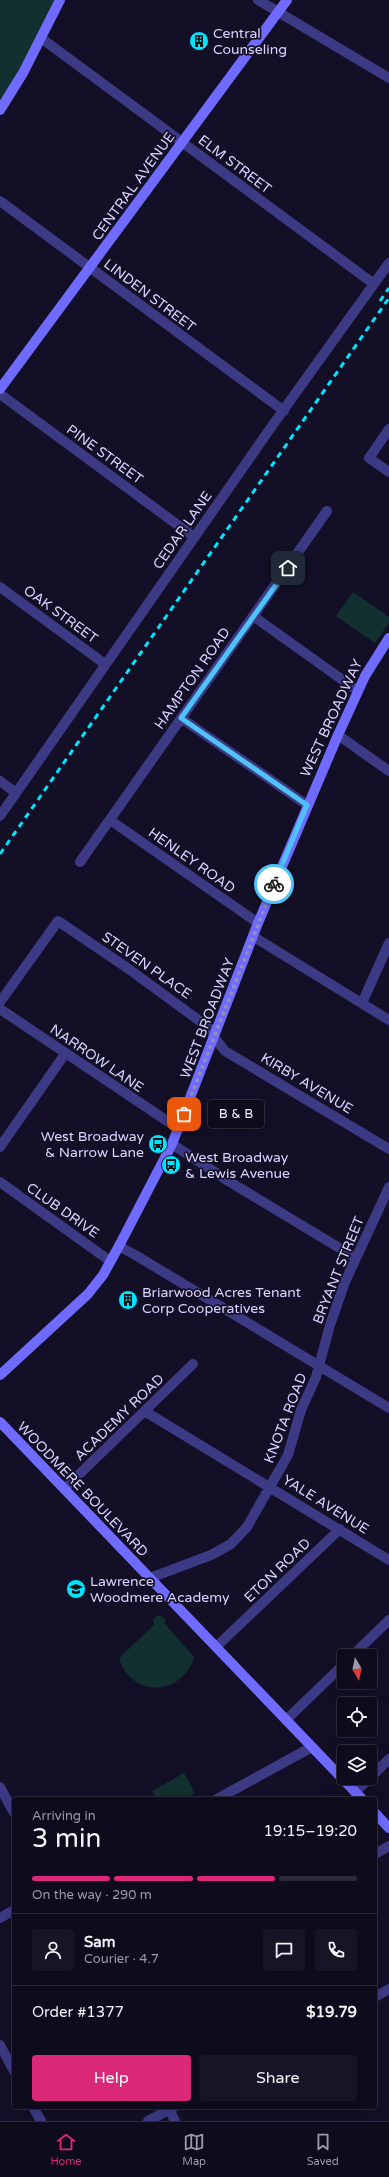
<!DOCTYPE html>
<html lang="en">
<head>
<meta charset="utf-8">
<style>
	:root { --surface:#0e0b1c; --page:#171425; --text:#f1f3f6; --muted:#9b9ba3; --line:#2e2b3b; --accent:#db2777 }
	body { margin:0; font-family:"Varela Round",sans-serif; background:var(--page); color:var(--text); height:100vh; display:flex; flex-direction:column; font-size:15px; white-space:nowrap }
	* { box-sizing:border-box; margin:0 }
	p { font-size:13px; color:var(--muted) }
	.icon { flex:none; width:22px; height:22px; fill:none; stroke:currentColor; stroke-width:2; stroke-linecap:round; stroke-linejoin:round }
	.map { position:relative; flex:1; overflow:hidden }
	.panel { position:absolute; left:12px; top:1797px; width:365px; height:312px; display:flex; flex-direction:column; background:var(--surface); border-radius:4px; box-shadow:0 4px 16px #0002,0 0 0 1px var(--line) }
	.panel>* { flex:none }
	.needle { width:26px; rotate:170deg }
	.controls { position:absolute; left:337px; top:1649px; display:grid; gap:8px }
	.controls a { display:grid; place-items:center; width:40px; height:40px; border-radius:4px; background:var(--surface); box-shadow:0 4px 16px #0002,0 0 0 1px var(--line); font-size:20px }
	.pin { position:absolute; display:grid; place-items:center; width:34px; height:34px; color:#fff; margin:-17px; border-radius:8px; box-shadow:0 2px 6px #0006 }
	.courier { position:absolute; display:grid; place-items:center; width:40px; height:40px; margin:-20px; border:3px solid #4fc3f7; border-radius:50%; background:#fff; color:#222; box-shadow:0 1px 5px #0007 }
	.bubble { position:absolute; height:28px; border-radius:4px; background:var(--surface); box-shadow:0 4px 16px #0002,0 0 0 1px var(--line); font-size:13px; font-weight:600; line-height:28px; text-align:center }
	.headline em { font-style:normal; font-weight:600 }
	.headline div { display:flex; flex-direction:column-reverse }
	.headline { display:flex; align-items:center; justify-content:space-between; height:68px; padding:0 20px }
	h1 { font-size:26px; font-weight:600; line-height:30px }
	.bar { display:grid; grid-template-columns:repeat(4,1fr); gap:6px 4px; align-content:center; height:48px; padding:0 20px }
	.bar i { height:5px; border-radius:3px; background:var(--line) }
	.bar .current { background:var(--accent) }
	.bar p { grid-column:span 4 }
	.line { display:flex; align-items:center; gap:10px; padding:0 20px; border-top:1px solid var(--line) }
	.line div { flex:1 }
	.round { display:grid; place-items:center; flex:none; width:42px; height:42px; border-radius:4px; background:var(--page) }
	.action { display:flex; gap:8px; margin-top:auto; padding:8px 20px }
	.action a { flex:1; height:46px; border-radius:4px; background:var(--accent); color:#fff; font-size:16px; font-weight:600; line-height:46px; text-align:center }
	.action a+a { background:var(--page); color:var(--text) }
	.tab-bar { display:flex; justify-content:space-around; align-items:center; height:56px; border-top:1px solid var(--line); background:var(--surface); font-size:11px; color:var(--muted) }
	.tab-bar a { display:grid; justify-items:center; gap:2px }
	.tab-bar .current { color:var(--accent) }
	.map>svg:first-child { display:block }
	.green { fill:#12302f }
	.lines { fill:none; stroke-linecap:round; stroke-linejoin:round }
	.street { stroke:#3d3a85; stroke-width:10 }
	.secondary { stroke:#6f6bff; stroke-width:10 }
	.rail { stroke:#00e5ff; stroke-width:3; stroke-dasharray:6 5; stroke-linecap:butt }
	.done { stroke:#948fb3; stroke-width:4; stroke-dasharray:0 7.2 }
	.route { stroke:#4fc3f7; stroke-width:5 }
	.labels { text-anchor:middle; stroke-width:3.5; stroke-linejoin:round; paint-order:stroke }
	.poi-label { font-size:14px; fill:#d9d4ff; stroke:#130f26; text-anchor:start }
	.street-label { font-size:14px; fill:#d9d4ff; stroke:#130f26 }
</style>
</head>
<body>
<div class="map">
<svg width="389" height="2121" viewBox="0 0 389 2121">
	<rect width="100%" height="100%" fill="#130f26"/>
	<path class="green" d="M0,0H57L0,105Z
		M353,592L389,617V623L375,643L336,616Z
		M159,1615L165,1619V1624L194,1657C182,1697 131,1698 119,1658L154,1625L153,1619Z
		M184,1773L195,1793L184,1799H156L152,1791Z"/>
	<g class="lines">
		<path class="street" d="M258,0L389,78
			M41,38L374,284
			M0,201L284,411
			M0,394L194,537
			M389,429L369,458L389,472
			M0,587L105,664
			M253,616L358,691
			M181,718L307,805
			M338,735L389,771
			M0,781L16,793
			M0,816L272,426L389,263
			M110,820L258,923
			M80,862L327,511
			M254,937L389,1020
			M0,1002L58,921L126,967L212,1030L214,1037L225,1051L389,1149
			M362,1003L389,943
			M0,1009L179,1129
			M172,1144L230,1182L356,1258
			M0,1147L65,1054
			M0,1182L110,1261
			M119,1246L137,1256L389,1408
			M146,1412L389,1560
			M64,1489L193,1364
			M150,1578L211,1555L231,1544L247,1527L288,1455L301,1410L316,1377L330,1325L345,1282L389,1187
			M216,1647L340,1529
			M352,1656L389,1620
			M286,1720L344,1664
			M370,1778L389,1759
			M0,1787L14,1813
			M355,1792L370,1778
			M217,1799L312,1747
			M375,1854L389,1846
			M0,1918L14,1910
			M375,1997L389,1989
			M0,2045L14,2071
			M33,2107L41,2121
			M168,2107L175,2121
			M148,2121L174,2107"/>
		<path class="secondary" d="M0,110L23,73L60,0
			M0,389L287,0
			M0,1375L88,1294L103,1275L119,1246L172,1144L258,923L338,735L365,676L389,638
			M0,1422L362,1799
			M375,1813L389,1828"/>
		<path class="rail" d="M380,301L389,288
			M0,854L389,298"/>
	</g>
	<g class="lines">
		<path class="done" d="M184,1114L274,884"/>
		<path class="route" d="M274,884L307,805L181,718L288,568"/>
	</g>
	<defs>
		<g id="building-disc" transform="scale(1)"><circle r="9.5" fill="#00e5ff" stroke="#130f26"/><path d="M-4-6H4V6H1V3H-1V6H-4ZM-2.5-4.3h1.7v1.8h-1.7ZM.8-4.3h1.7v1.8H.8ZM-2.5-1h1.7V.8h-1.7ZM.8-1h1.7V.8H.8Z" fill="#111"/></g>
		<g id="bus-disc" transform="scale(1)"><circle r="9.5" fill="#00e5ff" stroke="#130f26"/><path d="M-5-6H5V4H4V6H2V4H-2V6H-4V4H-5ZM-3.5-4V0h7V-4ZM-3.5 1.2v1.5H-2V1.2ZM2 1.2v1.5H3.5V1.2Z" fill="#111"/></g>
		<g id="school-disc" transform="scale(1)"><circle r="9.5" fill="#00e5ff" stroke="#130f26"/><path d="M0-5L7-2L0 1L-7-2ZM-4 1L0 2.5L4 1V4Q0 6-4 4Z" fill="#111"/></g>
	</defs>
	<g fill-rule="evenodd">
		<use href="#building-disc" x="199" y="41"/>
		<use href="#bus-disc" x="158" y="1144"/>
		<use href="#bus-disc" x="171" y="1165"/>
		<use href="#building-disc" x="128" y="1300"/>
		<use href="#school-disc" x="76" y="1589"/>
	</g>
	<g class="labels">
		<g class="poi-label">
			<text x="213" y="38">Central<tspan x="213" dy="16">Counseling</tspan></text>
			<text x="144" y="1141" text-anchor="end">West Broadway<tspan x="144" dy="16">&amp; Narrow Lane</tspan></text>
			<text x="185" y="1162">West Broadway<tspan x="185" dy="16">&amp; Lewis Avenue</tspan></text>
			<text x="142" y="1297">Briarwood Acres Tenant<tspan x="142" dy="16">Corp Cooperatives</tspan></text>
			<text x="90" y="1586">Lawrence<tspan x="90" dy="16">Woodmere Academy</tspan></text>
		</g>
		<g class="street-label">
			<text transform="translate(235 164) rotate(37)" y="5">ELM STREET</text>
			<text transform="translate(133 186) rotate(-54)" y="5">CENTRAL AVENUE</text>
			<text transform="translate(150 295) rotate(37)" y="5">LINDEN STREET</text>
			<text transform="translate(105 454) rotate(36)" y="5">PINE STREET</text>
			<text transform="translate(182 530) rotate(-55)" y="5">CEDAR LANE</text>
			<text transform="translate(61 614) rotate(36)" y="5">OAK STREET</text>
			<text transform="translate(192 678) rotate(-55)" y="5">HAMPTON ROAD</text>
			<text transform="translate(331 718) rotate(-65)" y="5">WEST BROADWAY</text>
			<text transform="translate(192 860) rotate(35)" y="5">HENLEY ROAD</text>
			<text transform="translate(147 965) rotate(35)" y="5">STEVEN PLACE</text>
			<text transform="translate(207 1018) rotate(-69)" y="5">WEST BROADWAY</text>
			<text transform="translate(97 1058) rotate(34)" y="5">NARROW LANE</text>
			<text transform="translate(307 1083) rotate(31)" y="5">KIRBY AVENUE</text>
			<text transform="translate(63 1210) rotate(35)" y="5">CLUB DRIVE</text>
			<text transform="translate(338 1270) rotate(-68)" y="5">BRYANT STREET</text>
			<text transform="translate(119 1417) rotate(-44)" y="5">ACADEMY ROAD</text>
			<text transform="translate(285 1418) rotate(-69)" y="5">KNOTA ROAD</text>
			<text transform="translate(83 1489) rotate(46)" y="5">WOODMERE BOULEVARD</text>
			<text transform="translate(326 1504) rotate(32)" y="5">YALE AVENUE</text>
			<text transform="translate(277 1570) rotate(-44)" y="5">ETON ROAD</text>
		</g>
	</g>
</svg>
<div class="controls">
<a><svg class="needle" viewBox="-14 -14 28 28"><path d="M0-13l5 13h-10z" fill="#e53935"/><path d="M0 13l5-13h-10z" fill="#9b9ba3"/></svg></a>
<a><svg class="icon" aria-label="locate" viewBox="0 0 24 24"><circle cx="12" cy="12" r="6"/><path d="M12 2v4M12 18v4M2 12h4M18 12h4"/></svg></a>
<a><svg class="icon" aria-label="layers" viewBox="0 0 24 24"><path d="M12 4l9 5-9 5-9-5zM3 14l9 5 9-5"/></svg></a>
</div>
<div class="pin" style="left:184px;top:1114px;background:#ea580c"><svg class="icon" aria-label="bag" viewBox="0 0 24 24"><path d="M5 8h14l-1 12H6zM9 8a3 3 0 0 1 6 0"/></svg></div>
<div class="pin" style="left:288px;top:568px;background:#1f2937"><svg class="icon" aria-label="home" viewBox="0 0 24 24"><path d="M3 11l9-7 9 7M6 9v11h12V9"/></svg></div>
<div class="courier" style="left:274px;top:884px"><svg class="icon" aria-label="bike" viewBox="0 0 24 24"><circle cx="6" cy="16" r="4"/><circle cx="18" cy="16" r="4"/><path d="M6 16l4-8h5l3 8M10 8l3 8H6M13 5h3"/></svg></div>
<div class="bubble" style="left:208px;top:1100px;width:56px">B &amp; B</div>
<section class="panel">
<div class="headline"><div><h1>3 min</h1><p>Arriving in</p></div><em>19:15–19:20</em></div>
<div class="bar"><i class="current"></i><i class="current"></i><i class="current"></i><i></i><p>On the way · 290 m</p></div>
<div class="line" style="height:72px"><a class="round"><svg class="icon" aria-label="person" viewBox="0 0 24 24"><circle cx="12" cy="8" r="4"/><path d="M4 21q1-7 8-7t8 7"/></svg></a><div><b>Sam</b><p>Courier · 4.7</p></div><a class="round"><svg class="icon" aria-label="chat" viewBox="0 0 24 24"><path d="M4 5h16v11H9l-5 4z"/></svg></a><a class="round"><svg class="icon" aria-label="phone" viewBox="0 0 24 24"><path d="M5 4h4l2 5-3 2q2 4 5 5l2-3 5 2v4C11 20 4 13 5 4z"/></svg></a></div>
<div class="line" style="height:52px"><div>Order #1377</div><b>$19.79</b></div>
<div class="action"><a>Help</a><a>Share</a></div>
</section>
</div>
<nav class="tab-bar">
<a class="current"><svg class="icon" aria-label="home" viewBox="0 0 24 24"><path d="M3 11l9-7 9 7M6 9v11h12V9"/></svg>Home</a>
<a><svg class="icon" aria-label="map" viewBox="0 0 24 24"><path d="M3 6l6-2 6 2 6-2v14l-6 2-6-2-6 2zM9 4v14M15 6v14"/></svg>Map</a>
<a><svg class="icon" aria-label="saved" viewBox="0 0 24 24"><path d="M7 4h10v16l-5-4-5 4z"/></svg>Saved</a>
</nav>
</body>
</html>
